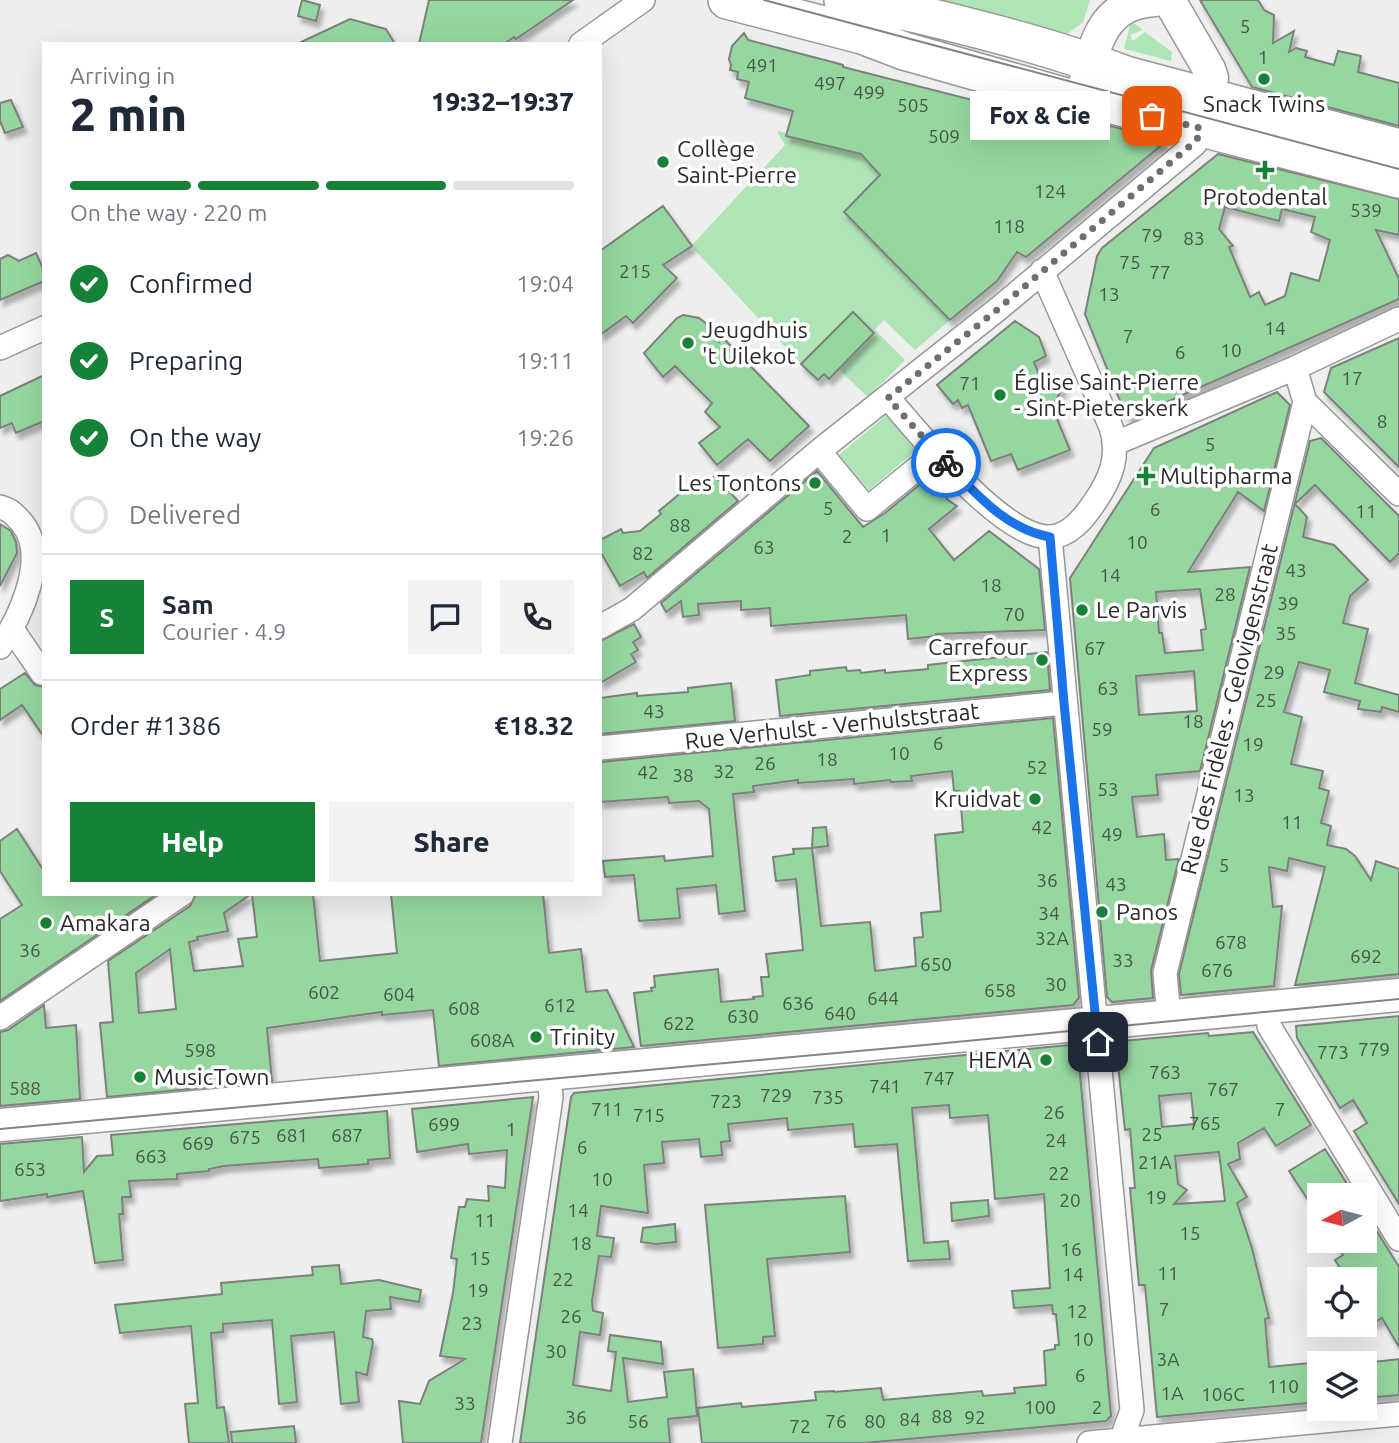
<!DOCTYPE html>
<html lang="en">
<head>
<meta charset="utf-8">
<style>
	:root { --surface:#fff; --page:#f2f2f3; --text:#1f2937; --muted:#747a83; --line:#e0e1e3; --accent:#158238 }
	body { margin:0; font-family:Ubuntu,sans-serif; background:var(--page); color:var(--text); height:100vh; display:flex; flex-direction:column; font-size:26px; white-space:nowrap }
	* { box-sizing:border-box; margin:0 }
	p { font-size:23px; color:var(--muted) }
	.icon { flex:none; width:38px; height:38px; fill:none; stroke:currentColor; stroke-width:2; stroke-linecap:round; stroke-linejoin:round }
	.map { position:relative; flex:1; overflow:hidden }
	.sheet { position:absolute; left:42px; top:42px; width:560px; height:854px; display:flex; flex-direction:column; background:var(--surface); border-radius:0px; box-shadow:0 7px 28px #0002 }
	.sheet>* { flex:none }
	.needle { width:46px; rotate:263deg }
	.buttons { position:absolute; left:1307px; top:1183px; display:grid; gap:14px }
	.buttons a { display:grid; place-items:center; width:70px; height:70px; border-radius:0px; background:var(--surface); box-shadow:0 7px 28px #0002; font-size:35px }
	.pin { position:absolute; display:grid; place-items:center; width:60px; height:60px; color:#fff; margin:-30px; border-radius:14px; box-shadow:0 4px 10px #0006 }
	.courier { position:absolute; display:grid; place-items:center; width:70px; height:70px; margin:-35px; border:5px solid #1a73e8; border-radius:50%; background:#fff; color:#222; box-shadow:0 2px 9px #0007 }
	.bubble { position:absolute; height:49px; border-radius:0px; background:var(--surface); box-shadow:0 7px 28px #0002; font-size:23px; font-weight:800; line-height:49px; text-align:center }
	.summary em { font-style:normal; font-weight:800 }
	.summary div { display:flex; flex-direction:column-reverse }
	.summary { display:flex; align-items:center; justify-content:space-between; height:119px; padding:0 28px }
	h1 { font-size:46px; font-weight:800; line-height:52px }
	.bar { display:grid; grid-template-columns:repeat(4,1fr); gap:10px 7px; align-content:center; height:84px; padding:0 28px }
	.bar i { height:9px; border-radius:5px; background:var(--line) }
	.bar .on { background:var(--accent) }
	.bar p { grid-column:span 4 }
	.line { display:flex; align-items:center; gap:18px; padding:0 28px; border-top:2px solid var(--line) }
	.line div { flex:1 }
	.round { display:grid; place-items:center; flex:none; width:74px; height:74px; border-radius:0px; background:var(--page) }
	ol { padding:0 28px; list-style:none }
	li { display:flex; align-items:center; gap:21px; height:77px }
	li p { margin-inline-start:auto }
	li .icon { padding:7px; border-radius:50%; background:var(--accent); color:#fff; stroke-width:4 }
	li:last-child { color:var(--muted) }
	li i { width:38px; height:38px; border:4px solid var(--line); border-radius:50% }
	.button { display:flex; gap:14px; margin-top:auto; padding:14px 28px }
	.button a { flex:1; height:80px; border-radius:0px; background:var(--accent); color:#fff; font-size:28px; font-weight:800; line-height:80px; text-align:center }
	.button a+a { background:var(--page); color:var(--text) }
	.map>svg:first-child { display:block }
	.green { fill:#afe4b6 }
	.building { fill:#95d79f; stroke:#7d807d; stroke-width:2; fill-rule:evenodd; filter:url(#shadow) }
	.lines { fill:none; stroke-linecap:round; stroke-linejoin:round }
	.minor-casing { stroke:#969996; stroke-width:26 }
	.secondary-casing { stroke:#969996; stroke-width:35 }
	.primary-casing { stroke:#969996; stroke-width:40 }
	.minor { stroke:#fff; stroke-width:23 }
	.secondary { stroke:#fff; stroke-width:32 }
	.primary { stroke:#fff; stroke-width:37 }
	.tram { stroke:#838583; stroke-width:2 }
	.done { stroke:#6e706e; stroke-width:7; stroke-dasharray:0 12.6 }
	.route { stroke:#1a73e8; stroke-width:9 }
	.poi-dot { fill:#158238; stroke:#fff; stroke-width:2.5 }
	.labels { text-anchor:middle; stroke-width:7; stroke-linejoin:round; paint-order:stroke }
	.number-label { font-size:19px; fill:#455647 }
	.poi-label { font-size:23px; fill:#2a2b2a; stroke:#fff; text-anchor:start }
	.street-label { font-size:23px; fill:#2a2b2a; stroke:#fff }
</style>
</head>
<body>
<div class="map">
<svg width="1399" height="1443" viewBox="0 0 1399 1443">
	<defs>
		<filter id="shadow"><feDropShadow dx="3.5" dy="6" stdDeviation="2" flood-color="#0004"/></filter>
	</defs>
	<rect width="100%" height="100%" fill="#ecefec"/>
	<path class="green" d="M922,0H1090V1L1083,22L1066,35Z
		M1131,21L1143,30L1130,35L1133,41L1145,32L1172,52L1171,61L1124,49Z
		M777,131L787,133V136L861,154L934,234L874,182L844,211L950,320L915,350L884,320L875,330L905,360L868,397L837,368L874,333L853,312L801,364L691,246L785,145Z
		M902,402L932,437L869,490L839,455Z"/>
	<path class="building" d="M302,0L320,5L316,21L298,16Z
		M429,0H573L516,39L514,37L504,44H419Z
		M1200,0H1258L1264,10L1274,15L1273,43L1294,31L1289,52L1296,48L1307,51L1305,57L1334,65L1338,51L1361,56L1358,72L1399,83V126L1252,87Z
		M350,19L386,29L395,44H297Z
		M744,33L748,40L836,63L843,65V67L1089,130L1090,123L1103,124L1163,140V144L1026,257L1017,252L997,281L950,320L844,212L880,175L861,154L786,136L793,111L745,98L749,82L737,79L738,72L730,70L731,65L729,59L732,46Z
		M11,100L23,127L5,133L0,121V103Z
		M1218,154L1399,199V235L1376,230L1399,279V299L1131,418L1125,413L1085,314L1097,256L1102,248ZM1225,207L1279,221L1282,209L1315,217L1311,232L1330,240L1319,281L1291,273L1285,296L1265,305L1259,292L1250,297L1229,247L1233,246L1219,229Z
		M663,206L692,246L663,265L677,278L633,323L626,316L600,335V251Z
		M36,253L44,271V281L0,300V259L8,255L19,261Z
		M853,312L874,333L829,379L824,374L818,380L801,364Z
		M683,315L699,318L708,325L719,342L723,338L809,426L770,461L748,439L717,465L699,443L720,427L705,412L712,403L675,366L663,377L644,353L677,318Z
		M1015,321L1039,337L1046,356L1034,362L1046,392L1065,384L1052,407L1070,450L1018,470L1011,454L991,461L968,405L962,408L958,400L953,404L937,385Z
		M1399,338V467L1324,392L1331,368Z
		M44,375V421L16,433L12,423L0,428V396Z
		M1277,392L1290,405L1264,511L1238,492L1188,572L1250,567L1200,771L1156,775L1158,795L1132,797L1137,837L1164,834L1166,860L1179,859L1151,970L1153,998L1112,1002L1107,997L1070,578L1154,448ZM1200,589L1206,629L1201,630L1203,650L1165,653L1162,633H1159L1156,592ZM1194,671L1197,711L1139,715L1136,676Z
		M1321,438L1399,516V553L1390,562L1315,485L1295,504L1307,517L1303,537L1334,545L1368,580L1350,596L1343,623L1368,629L1355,683L1399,695V712L1382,707L1381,712L1358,709L1360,701L1324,692L1330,670L1299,662L1284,712L1302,717L1291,764L1323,771L1319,788L1329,791L1321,823L1331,826L1327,845L1346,849L1355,856L1371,880L1376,861L1399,869V974L1295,985L1325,867L1289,858L1287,871L1269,867L1273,907L1282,906L1274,986L1181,995L1179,974L1310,441Z
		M817,471L863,527L885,513L929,477L948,500L957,506L929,529L954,560L989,531L1039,569L1045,630L936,634V636L908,639L906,615L771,626L770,608L741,610V601L698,604L699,615L683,617L681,601L666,612L661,603Z
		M715,476L738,501L647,578L644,572L620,586L600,551V540L621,529L623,533L640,531L661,514L659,511L690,485L697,492Z
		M0,524L11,531L16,542L17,553L0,586Z
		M634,624L641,637L633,642L638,650L631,654L636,662L600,683V641Z
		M1047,652L1050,690L780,716L776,680L810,675V671L846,667L847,671L860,670L861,673L885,670V673L928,669V665Z
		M25,673L35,685L44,687V737L22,705L0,720V689Z
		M731,683L735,721L600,734V698L637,693V696L688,692V688Z
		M1053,718L1079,998L1073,1005L641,1046L634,993L652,991L651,988L655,987L654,976L718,969L721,1002L754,999L753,997L763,996L761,977H769L766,954L803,950L796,879L776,881L773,857L794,854L793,849L812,848L821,926L870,922L875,971L916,966L914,938L923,937L921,913L941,911L935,835L963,832L960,791H954L952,771L911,776L912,781L891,782L890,780L854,784V779L798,783V780L753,786L754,792L733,794L745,911L719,914L716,885L677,889L680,918L639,921L634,875L605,877L603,861L664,856L665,861L713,856L709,809L699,801L669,803L668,797L600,802V762Z
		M826,827L828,846L812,848L813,828Z
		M17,829L44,871V894H157L0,1001V919L22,905L0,871V841Z
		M196,894H251L224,913L228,931L197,937L198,940L189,942L194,971L243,966L238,939L257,937L252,894H313L320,961L397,953L391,894H543L549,953L581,949L586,992L607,990L634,1047L439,1066L433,1010L382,1015V1012L267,1028L272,1081L107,1097L100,1023L113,1022L108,961L190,906ZM170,949L176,1009L139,1013L136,973Z
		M44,1005L46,1028L76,1025L80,1099L0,1106V1032L8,1030Z
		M1399,1016V1204L1354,1131L1367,1123L1353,1100L1340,1108L1297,1038L1296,1026Z
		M1253,1032L1311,1125L1276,1146L1264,1128L1238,1143L1240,1159L1228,1164L1247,1197L1237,1203L1252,1248L1269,1318L1265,1319L1269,1367L1320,1362V1402L1157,1417L1145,1285H1139L1130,1188H1135L1130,1129L1125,1130L1116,1046L1122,1041L1208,1033L1209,1036ZM1191,1093L1194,1124L1162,1127L1159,1096ZM1219,1152L1225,1201L1174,1204L1187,1190L1178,1184L1175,1156Z
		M1069,1045L1078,1052L1111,1416L1106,1421L864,1443H702L698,1408L741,1403L742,1407L816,1400L815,1392L834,1391V1392L881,1388L883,1400L982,1391L983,1396L1015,1393L1014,1388L1046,1385L1044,1351L1055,1349V1345H1059L1056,1314H1053L1052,1305L1014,1308L1012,1291L1050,1288L1044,1194L995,1199L988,1115L950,1118L949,1105L912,1108L924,1243L948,1241L950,1259L908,1261L897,1144L855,1147L853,1124L788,1130L787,1118L728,1124L730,1141L721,1142L722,1155L701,1157L699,1139L662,1142L664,1163L644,1165L648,1213L601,1206L597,1236L614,1238L611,1257L599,1256L592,1301L593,1311L603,1313L600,1335L580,1332L573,1385L611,1391L616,1352L608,1351L610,1335L661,1342L663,1364L623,1358L628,1402L667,1397L664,1372L693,1369L697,1416L668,1419L670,1443H520L571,1097L574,1093Z
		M533,1097L481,1443H403L399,1401L420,1404L429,1381L465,1359L440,1356L453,1293L457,1259L451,1258L459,1207H465L467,1199L489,1201L488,1186L505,1188L507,1150L469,1154L468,1144L417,1152L412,1109Z
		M387,1111L390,1158L368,1160V1164L319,1168L318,1159L224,1166L209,1169V1171L177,1174V1179L129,1181L131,1197H122L123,1214H119L123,1260L95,1263L83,1191L47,1197V1194L0,1201V1144L82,1137L84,1172L97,1156L113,1155L111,1135Z
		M1325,1149L1354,1195H1320V1218L1289,1171Z
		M845,1196L850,1252L767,1259L775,1336L763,1337V1344L718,1348L705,1205Z
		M988,1200L989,1216L952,1221L951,1203Z
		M1365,1212L1399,1267V1347L1382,1318L1374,1323L1365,1308V1279H1347L1335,1260L1343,1255L1334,1241H1365Z
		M675,1224L676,1242L656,1244L641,1242L643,1228Z
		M339,1265L341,1284L379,1280L421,1290L419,1302L390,1297L391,1309L366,1311L363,1337L372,1339L373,1342L367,1375L356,1372L359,1402L341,1404L334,1332L291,1336L297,1402L279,1404L272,1320L223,1324V1332L211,1333L217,1408L224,1407L229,1443H189L185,1404L198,1403L191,1326L120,1333L115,1305L222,1294L221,1283L313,1275L312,1267Z
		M1399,1359V1395L1365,1398V1363Z
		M294,1426L296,1443H232L231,1432Z"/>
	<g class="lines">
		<g class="minor-casing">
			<path id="minor" d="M581,44L643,0
				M0,348L44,328
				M1295,368L1305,402L1399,494
				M888,398C919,433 1001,537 1049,537C1069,537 1084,518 1094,503C1111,479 1120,456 1111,427L1042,271
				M1116,443L1295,368L1399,319
				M819,451L867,509L936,453
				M0,507C11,510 14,514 22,523C49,556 21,616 0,647
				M1050,537L1132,1410L1121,1441
				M600,627L632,609L819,451L998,309L1195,144L1200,128
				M12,629L42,673
				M600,748L1064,703
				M1267,1008L1269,1026L1399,1239
				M1169,1017L1165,973L1305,402
				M0,1018L182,894
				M500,1443L551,1097L549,1075
				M1089,1443L1399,1414"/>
		</g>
		<g class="secondary-casing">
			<path id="secondary" d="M1169,0L1209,69L1212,78L1203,119
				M1085,84C1095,41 1104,3 1155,0
				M0,1125L1399,995"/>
		</g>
		<g class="primary-casing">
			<path id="primary" d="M727,0L862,35L904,51L1066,97H1082L1399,179
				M843,0C867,7 893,8 917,14C987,31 1058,49 1126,75L1399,148"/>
		</g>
		<use href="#minor" class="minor"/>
		<use href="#secondary" class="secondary"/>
		<use href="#primary" class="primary"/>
		<path class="tram" d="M764,0L1399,169
			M0,1129L925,1045L1399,999"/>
	</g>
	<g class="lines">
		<path class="done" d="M946,463L888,398L998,309L1197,140L1200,128L1152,116"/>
		<path class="route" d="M946,463C976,494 1006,529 1050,537L1064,703L1098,1042"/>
	</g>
	<g class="poi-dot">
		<circle cx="1264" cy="79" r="7"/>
		<circle cx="663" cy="162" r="7"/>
		<path d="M1261.5 159.5h7v7h7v7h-7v7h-7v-7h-7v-7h7z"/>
		<circle cx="688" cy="343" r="7"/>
		<circle cx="1000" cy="395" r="7"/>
		<path d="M1142.5 465.5h7v7h7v7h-7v7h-7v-7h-7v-7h7z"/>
		<circle cx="815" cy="483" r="7"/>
		<circle cx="1082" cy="610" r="7"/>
		<circle cx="1042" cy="660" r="7"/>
		<circle cx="1035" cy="799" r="7"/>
		<circle cx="1102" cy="912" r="7"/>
		<circle cx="46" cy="923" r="7"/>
		<circle cx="536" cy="1037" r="7"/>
		<circle cx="1046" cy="1060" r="7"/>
		<circle cx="140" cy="1077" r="7"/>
	</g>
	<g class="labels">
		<g class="number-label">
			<text x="1245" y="33">5</text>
			<text x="1263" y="64">1</text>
			<text x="762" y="72">491</text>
			<text x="830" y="90">497</text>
			<text x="869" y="99">499</text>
			<text x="913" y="112">505</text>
			<text x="944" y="143">509</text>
			<text x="1050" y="198">124</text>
			<text x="1366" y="217">539</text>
			<text x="1009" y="233">118</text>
			<text x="1152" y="242">79</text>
			<text x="1194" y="245">83</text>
			<text x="1130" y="269">75</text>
			<text x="635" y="278">215</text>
			<text x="1160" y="279">77</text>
			<text x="1109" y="301">13</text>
			<text x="1275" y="335">14</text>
			<text x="1128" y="343">7</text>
			<text x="1231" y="357">10</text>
			<text x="1180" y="359">6</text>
			<text x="1352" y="385">17</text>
			<text x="970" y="390">71</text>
			<text x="1382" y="428">8</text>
			<text x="1210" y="451">5</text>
			<text x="828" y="515">5</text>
			<text x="1155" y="516">6</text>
			<text x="1366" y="518">11</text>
			<text x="680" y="532">88</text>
			<text x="886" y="542">1</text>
			<text x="847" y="543">2</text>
			<text x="1137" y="549">10</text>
			<text x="764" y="554">63</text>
			<text x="643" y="560">82</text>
			<text x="1296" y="577">43</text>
			<text x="1110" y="582">14</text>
			<text x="991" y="592">18</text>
			<text x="1225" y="601">28</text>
			<text x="1288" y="610">39</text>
			<text x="1014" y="621">70</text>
			<text x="1286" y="640">35</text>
			<text x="1095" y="655">67</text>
			<text x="1274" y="679">29</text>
			<text x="1108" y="695">63</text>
			<text x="1266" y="707">25</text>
			<text x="654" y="718">43</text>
			<text x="1193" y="728">18</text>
			<text x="1102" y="736">59</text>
			<text x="938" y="750">6</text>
			<text x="1253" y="751">19</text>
			<text x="899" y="760">10</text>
			<text x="827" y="766">18</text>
			<text x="765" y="770">26</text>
			<text x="1037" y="774">52</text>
			<text x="724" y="778">32</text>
			<text x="648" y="779">42</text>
			<text x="683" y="782">38</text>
			<text x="1108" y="796">53</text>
			<text x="1244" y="802">13</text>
			<text x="1292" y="829">11</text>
			<text x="1042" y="834">42</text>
			<text x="1112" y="841">49</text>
			<text x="1224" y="872">5</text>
			<text x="1047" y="887">36</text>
			<text x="1116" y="891">43</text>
			<text x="1049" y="920">34</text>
			<text x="1052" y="945">32A</text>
			<text x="1231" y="949">678</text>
			<text x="30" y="957">36</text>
			<text x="1366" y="963">692</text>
			<text x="1123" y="967">33</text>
			<text x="936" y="971">650</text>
			<text x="1217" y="977">676</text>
			<text x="1056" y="991">30</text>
			<text x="1000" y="997">658</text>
			<text x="324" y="999">602</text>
			<text x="399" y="1001">604</text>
			<text x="883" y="1005">644</text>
			<text x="798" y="1010">636</text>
			<text x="560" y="1012">612</text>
			<text x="464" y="1015">608</text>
			<text x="840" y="1020">640</text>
			<text x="743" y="1023">630</text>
			<text x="679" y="1030">622</text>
			<text x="492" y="1047">608A</text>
			<text x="1374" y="1056">779</text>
			<text x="200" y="1057">598</text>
			<text x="1333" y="1059">773</text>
			<text x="1165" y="1079">763</text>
			<text x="939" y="1085">747</text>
			<text x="885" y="1093">741</text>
			<text x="25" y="1095">588</text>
			<text x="1223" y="1096">767</text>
			<text x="776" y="1102">729</text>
			<text x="828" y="1104">735</text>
			<text x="726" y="1108">723</text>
			<text x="607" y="1116">711</text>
			<text x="1280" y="1116">7</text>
			<text x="1054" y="1119">26</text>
			<text x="649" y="1122">715</text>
			<text x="1205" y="1130">765</text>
			<text x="444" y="1131">699</text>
			<text x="511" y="1136">1</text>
			<text x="1152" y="1141">25</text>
			<text x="292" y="1142">681</text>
			<text x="347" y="1142">687</text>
			<text x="245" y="1144">675</text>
			<text x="1056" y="1147">24</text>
			<text x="198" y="1150">669</text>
			<text x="582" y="1154">6</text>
			<text x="151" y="1163">663</text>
			<text x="1155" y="1169">21A</text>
			<text x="30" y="1176">653</text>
			<text x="1059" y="1180">22</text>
			<text x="602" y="1186">10</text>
			<text x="1156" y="1204">19</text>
			<text x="1070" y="1207">20</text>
			<text x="578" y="1217">14</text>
			<text x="485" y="1227">11</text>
			<text x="1190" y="1240">15</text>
			<text x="581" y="1250">18</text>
			<text x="1071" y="1256">16</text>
			<text x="480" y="1265">15</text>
			<text x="1168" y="1280">11</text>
			<text x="1073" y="1281">14</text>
			<text x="563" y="1286">22</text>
			<text x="478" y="1297">19</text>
			<text x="1164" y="1316">7</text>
			<text x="1077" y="1318">12</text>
			<text x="571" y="1323">26</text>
			<text x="472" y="1330">23</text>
			<text x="1083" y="1346">10</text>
			<text x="556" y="1358">30</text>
			<text x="1168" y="1366">3A</text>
			<text x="1080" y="1382">6</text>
			<text x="1283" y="1393">110</text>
			<text x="1172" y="1400">1A</text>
			<text x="1223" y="1401">106C</text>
			<text x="465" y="1410">33</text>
			<text x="1040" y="1414">100</text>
			<text x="1097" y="1414">2</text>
			<text x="942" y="1423">88</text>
			<text x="576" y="1424">36</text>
			<text x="975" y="1424">92</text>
			<text x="910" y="1426">84</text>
			<text x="638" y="1428">56</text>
			<text x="836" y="1428">76</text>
			<text x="875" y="1428">80</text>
			<text x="800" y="1433">72</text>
		</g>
		<g class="poi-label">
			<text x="1264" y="112" text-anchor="middle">Snack Twins</text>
			<text x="677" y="157">Collège<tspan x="677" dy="26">Saint-Pierre</tspan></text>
			<text x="1265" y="205" text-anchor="middle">Protodental</text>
			<text x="702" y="338">Jeugdhuis<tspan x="702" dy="26">'t Uilekot</tspan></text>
			<text x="1014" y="390">Église Saint-Pierre<tspan x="1014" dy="26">- Sint-Pieterskerk</tspan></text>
			<text x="1160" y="484">Multipharma</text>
			<text x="801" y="491" text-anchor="end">Les Tontons</text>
			<text x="1096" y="618">Le Parvis</text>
			<text x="1028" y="655" text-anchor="end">Carrefour<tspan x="1028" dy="26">Express</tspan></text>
			<text x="1021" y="807" text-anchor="end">Kruidvat</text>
			<text x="1116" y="920">Panos</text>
			<text x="60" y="931">Amakara</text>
			<text x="550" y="1045">Trinity</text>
			<text x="1032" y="1068" text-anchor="end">HEMA</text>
			<text x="154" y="1085">MusicTown</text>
		</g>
		<g class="street-label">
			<text transform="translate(1229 709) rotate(-76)" y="8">Rue des Fidèles - Gelovigenstraat</text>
			<text transform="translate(832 726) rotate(-6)" y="8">Rue Verhulst - Verhulststraat</text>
		</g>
	</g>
</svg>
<div class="buttons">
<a><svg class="needle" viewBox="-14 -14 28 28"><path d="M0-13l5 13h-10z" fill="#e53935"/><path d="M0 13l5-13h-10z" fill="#747a83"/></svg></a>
<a><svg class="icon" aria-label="locate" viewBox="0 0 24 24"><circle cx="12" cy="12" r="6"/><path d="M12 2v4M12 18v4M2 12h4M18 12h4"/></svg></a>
<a><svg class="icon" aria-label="layers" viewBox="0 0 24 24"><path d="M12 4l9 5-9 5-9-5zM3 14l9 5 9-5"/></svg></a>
</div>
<div class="pin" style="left:1152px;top:116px;background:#ea580c"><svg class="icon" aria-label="bag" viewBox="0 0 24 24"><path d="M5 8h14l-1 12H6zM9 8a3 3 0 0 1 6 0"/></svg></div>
<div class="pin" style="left:1098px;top:1042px;background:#1f2937"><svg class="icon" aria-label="home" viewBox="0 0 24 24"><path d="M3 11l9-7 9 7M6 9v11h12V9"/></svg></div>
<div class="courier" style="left:946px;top:463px"><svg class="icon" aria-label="bike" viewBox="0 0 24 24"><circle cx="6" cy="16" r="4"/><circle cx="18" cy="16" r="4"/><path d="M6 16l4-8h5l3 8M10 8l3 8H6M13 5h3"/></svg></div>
<div class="bubble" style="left:970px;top:91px;width:140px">Fox &amp; Cie</div>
<section class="sheet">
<div class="summary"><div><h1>2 min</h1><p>Arriving in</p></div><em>19:32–19:37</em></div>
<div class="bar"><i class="on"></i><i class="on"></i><i class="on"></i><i></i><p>On the way · 220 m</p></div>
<ol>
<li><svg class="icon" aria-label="check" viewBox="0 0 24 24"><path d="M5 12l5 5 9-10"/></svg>Confirmed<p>19:04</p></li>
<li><svg class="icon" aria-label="check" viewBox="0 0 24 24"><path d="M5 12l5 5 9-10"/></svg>Preparing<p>19:11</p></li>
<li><svg class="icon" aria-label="check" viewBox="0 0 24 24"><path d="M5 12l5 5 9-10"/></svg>On the way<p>19:26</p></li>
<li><i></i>Delivered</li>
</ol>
<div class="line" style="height:126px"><b class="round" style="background:var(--accent);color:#fff">S</b><div><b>Sam</b><p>Courier · 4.9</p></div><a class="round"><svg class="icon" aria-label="chat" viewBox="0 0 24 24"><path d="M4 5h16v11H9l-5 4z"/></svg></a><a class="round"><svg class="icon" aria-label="phone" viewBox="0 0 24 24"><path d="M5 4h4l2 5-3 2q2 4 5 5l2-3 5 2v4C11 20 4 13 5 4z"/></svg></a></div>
<div class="line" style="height:91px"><div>Order #1386</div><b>€18.32</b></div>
<div class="button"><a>Help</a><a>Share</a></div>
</section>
</div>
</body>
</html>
